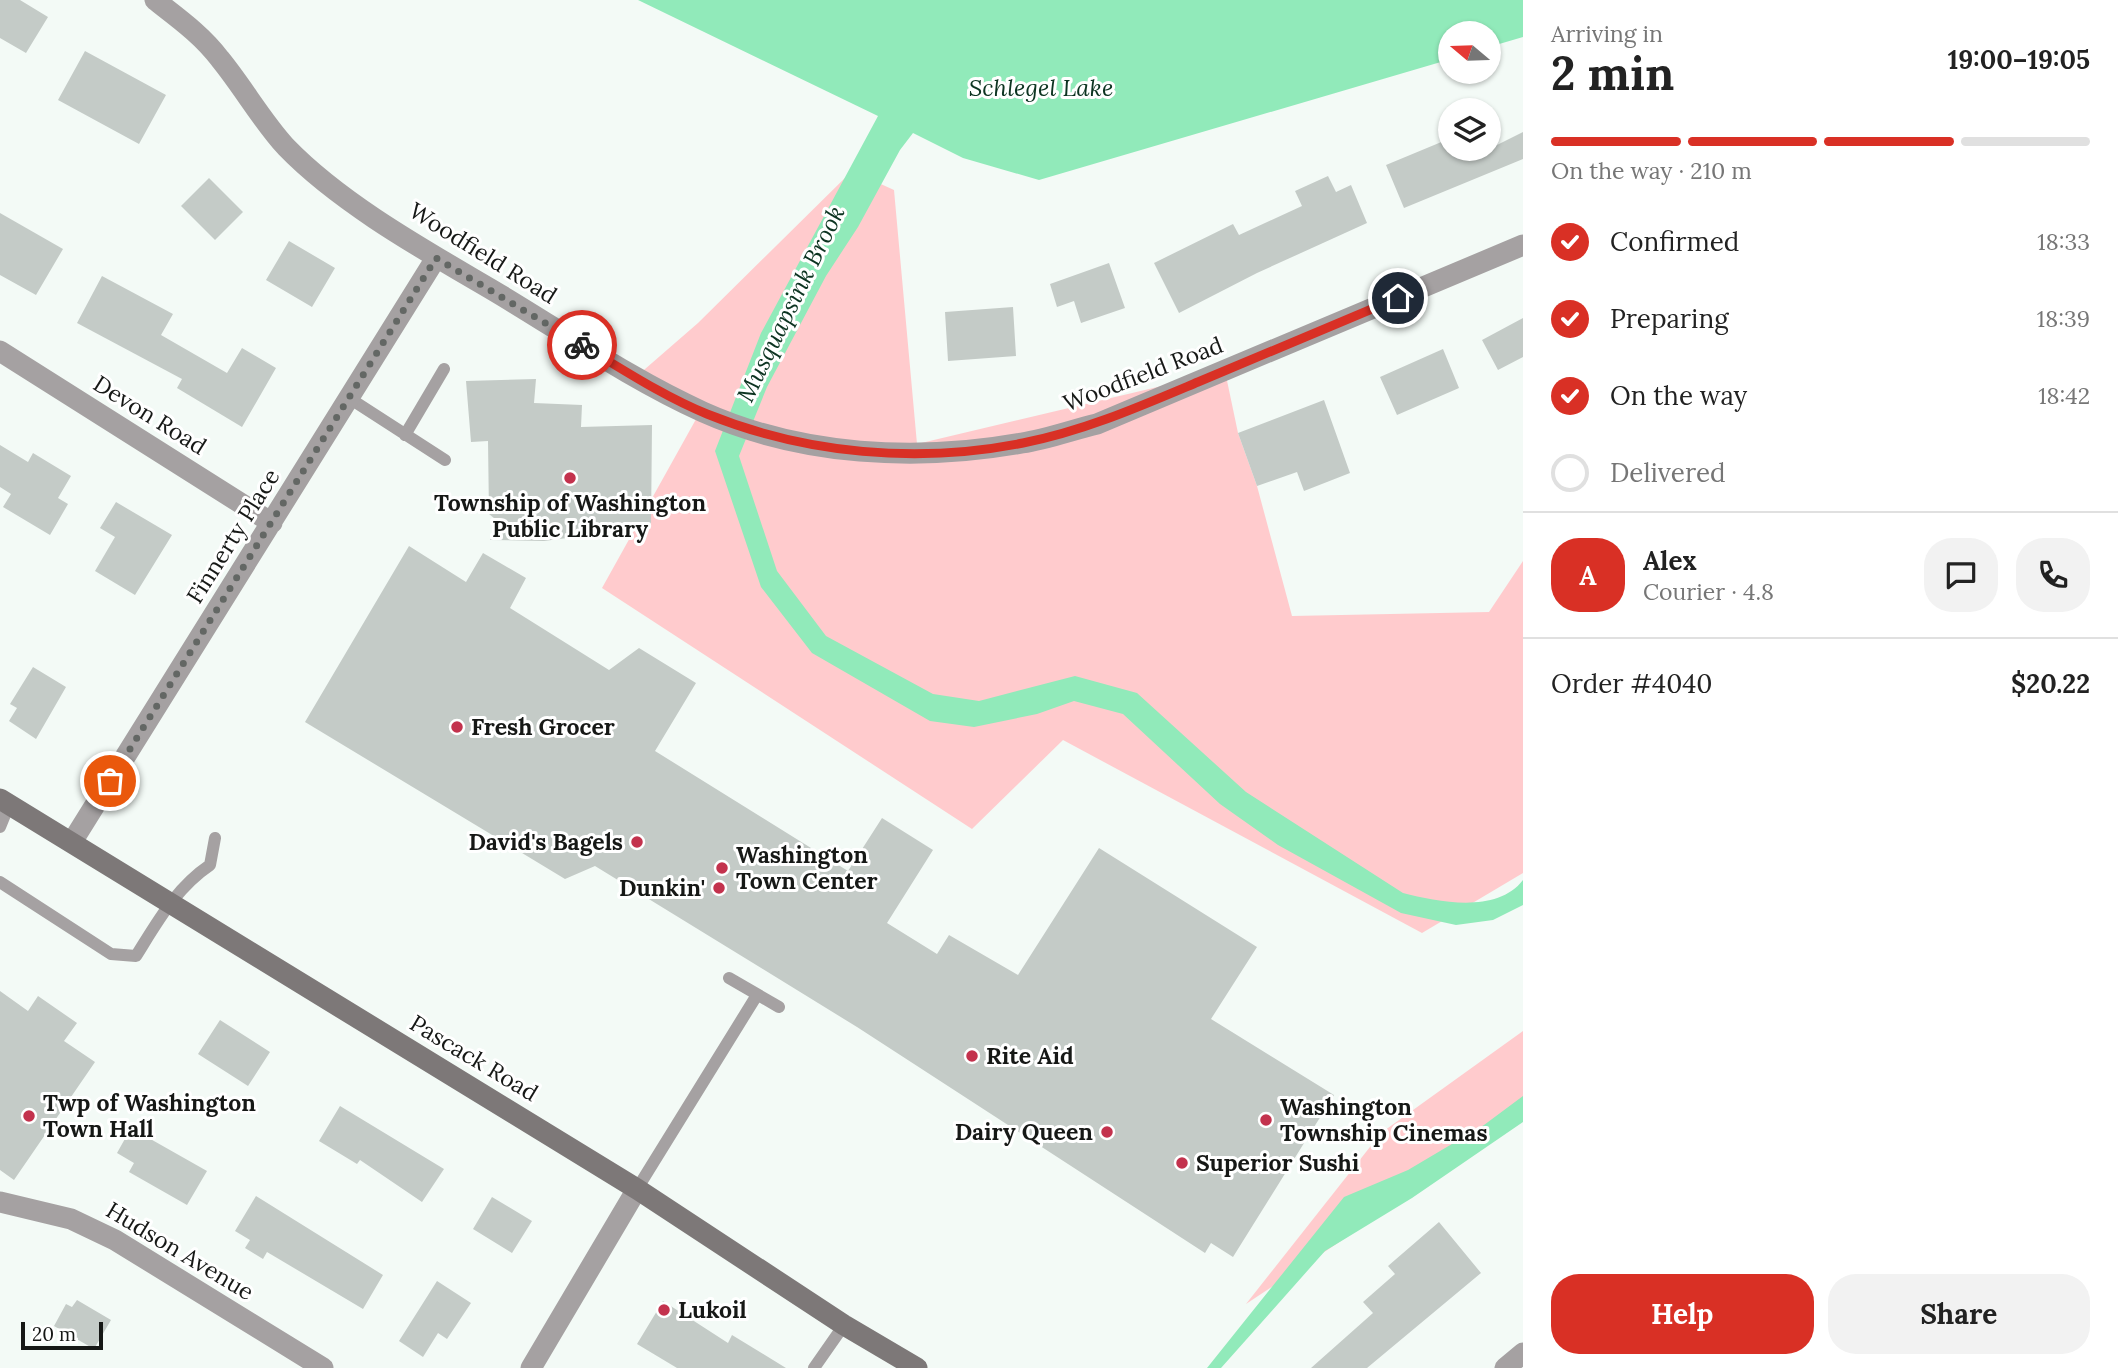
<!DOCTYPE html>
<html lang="en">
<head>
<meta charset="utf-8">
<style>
	:root { --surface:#fff; --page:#f2f2f2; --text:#222; --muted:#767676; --line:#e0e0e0; --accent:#d93025 }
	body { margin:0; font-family:Lora,serif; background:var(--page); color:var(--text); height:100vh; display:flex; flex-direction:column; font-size:26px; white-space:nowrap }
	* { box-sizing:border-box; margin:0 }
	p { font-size:23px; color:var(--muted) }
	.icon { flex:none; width:38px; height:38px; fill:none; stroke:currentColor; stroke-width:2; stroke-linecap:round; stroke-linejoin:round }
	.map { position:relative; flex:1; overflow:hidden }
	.details { display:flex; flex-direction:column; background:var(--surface); width:595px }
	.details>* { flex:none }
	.needle { width:46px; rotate:289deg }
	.tools { position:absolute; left:1438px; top:21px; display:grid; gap:14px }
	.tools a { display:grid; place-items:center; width:63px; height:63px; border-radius:50%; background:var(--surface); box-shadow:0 2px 5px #0004; font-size:35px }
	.scale { position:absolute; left:21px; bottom:18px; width:82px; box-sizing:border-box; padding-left:7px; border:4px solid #161816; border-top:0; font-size:19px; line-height:24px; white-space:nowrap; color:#161816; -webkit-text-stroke:5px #fff; paint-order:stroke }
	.pin { position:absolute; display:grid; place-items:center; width:60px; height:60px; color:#fff; margin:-30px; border:4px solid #fff; border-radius:50%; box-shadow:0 2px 7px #0007 }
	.courier { position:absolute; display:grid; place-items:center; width:70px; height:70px; margin:-35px; border:5px solid #d93025; border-radius:50%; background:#fff; color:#222; box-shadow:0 2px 9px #0007 }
	.headline em { font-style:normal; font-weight:700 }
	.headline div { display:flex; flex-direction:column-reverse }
	.headline { display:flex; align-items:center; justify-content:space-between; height:119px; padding:0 28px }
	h1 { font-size:46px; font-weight:700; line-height:52px }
	.bar { display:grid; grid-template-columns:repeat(4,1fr); gap:10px 7px; align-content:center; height:84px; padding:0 28px }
	.bar i { height:9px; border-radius:5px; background:var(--line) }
	.bar .on { background:var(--accent) }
	.bar p { grid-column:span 4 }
	.line { display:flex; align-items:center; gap:18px; padding:0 28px; border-top:2px solid var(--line) }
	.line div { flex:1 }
	.round { display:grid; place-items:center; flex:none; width:74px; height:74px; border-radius:28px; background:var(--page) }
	ol { padding:0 28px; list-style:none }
	li { display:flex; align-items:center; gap:21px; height:77px }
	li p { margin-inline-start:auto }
	li .icon { padding:7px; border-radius:50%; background:var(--accent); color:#fff; stroke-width:4 }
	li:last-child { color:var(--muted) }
	li i { width:38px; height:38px; border:4px solid var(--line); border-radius:50% }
	.action { display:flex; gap:14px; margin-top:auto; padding:14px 28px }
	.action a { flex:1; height:80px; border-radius:28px; background:var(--accent); color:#fff; font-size:28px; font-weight:700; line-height:80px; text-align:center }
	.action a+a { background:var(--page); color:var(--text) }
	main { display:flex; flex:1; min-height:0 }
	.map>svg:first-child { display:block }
	.green { fill:#ffcbcd }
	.water { fill:#91eaba }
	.building { fill:#c4cbc7 }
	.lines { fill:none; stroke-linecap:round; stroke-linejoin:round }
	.lane { stroke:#a5a1a2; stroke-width:12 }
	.street { stroke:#a5a1a2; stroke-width:21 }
	.secondary { stroke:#7d7878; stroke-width:21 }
	.done { stroke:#636764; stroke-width:7; stroke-dasharray:0 12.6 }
	.route { stroke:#d93025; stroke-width:9 }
	.poi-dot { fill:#c3324d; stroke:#fff; stroke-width:2.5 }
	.labels { text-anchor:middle; stroke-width:6; stroke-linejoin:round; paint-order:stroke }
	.street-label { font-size:23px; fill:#161816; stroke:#fff }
	.poi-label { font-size:23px; font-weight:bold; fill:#161816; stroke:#fff; text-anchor:start }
	.water-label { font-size:24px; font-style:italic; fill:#0c3421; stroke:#fff }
</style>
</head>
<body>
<main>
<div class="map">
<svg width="1523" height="1368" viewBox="0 0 1523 1368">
	<rect width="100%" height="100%" fill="#f3faf6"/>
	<path class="green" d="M852,171L894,190L917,444L1225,371L1238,433L1257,486L1292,616L1489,612L1523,561V873L1422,933L1063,740L972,829L602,588L700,412L637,376L698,323Z
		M1523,1031V1120L1246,1304L1381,1133Z"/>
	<path class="water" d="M638,0H1523V37L1489,47V33H1451V59L1039,180L963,158L913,133L900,150L858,227L826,276L767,387L739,456L777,571L826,636L933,694L979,701L1075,676L1137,693L1246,792L1403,893C1439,902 1497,914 1523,880V905L1493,920L1456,925L1401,913L1278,845L1220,804L1123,714L1074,701L1037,714L974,727L930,721L812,653L761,587L715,451L761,333L878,116Z
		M1523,1096V1122L1412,1198L1325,1251L1221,1368H1207L1344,1197L1408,1170L1484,1125Z"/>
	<path class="building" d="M0,0H20L48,17L26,53L0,38Z
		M85,51L166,95L139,144L58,100Z
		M1523,132V159L1404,208L1386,165L1451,138V149H1489Z
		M1328,176L1336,192L1351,185L1367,223L1257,273L1179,313L1154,263L1233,224L1239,235L1302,206L1295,191Z
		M209,178L243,212L215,240L181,206Z
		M0,213L63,249L36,295L0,275Z
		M289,241L335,268L312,307L266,280Z
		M1109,263L1125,308L1081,323L1074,301L1057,307L1050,284Z
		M102,276L173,314L161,335L227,373L242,348L276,368L242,427L177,388L182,379L77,323Z
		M1013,307L1016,356L948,361L945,312Z
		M1523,318V357L1498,370L1482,340Z
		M1443,349L1459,388L1397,415L1380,377Z
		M536,379L534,403L582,405L581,427L652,425L651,527L544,541L490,540L500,523L489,514L488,441L471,442L466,381Z
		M1324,400L1350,473L1304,491L1297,472L1257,486L1238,433Z
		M0,445L28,462L33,453L71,476L58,498L68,504L50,535L3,507L11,494L0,487Z
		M116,502L172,535L135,595L95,571L115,537L100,528Z
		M409,546L466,582L483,553L526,578L510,608L609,670L639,648L696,683L655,751L848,871L882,818L933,850L887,923L937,954L949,935L1018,975L1099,848L1257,947L1211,1019L1334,1095L1233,1257L1211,1243L1205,1253L857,1027L595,866L565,879L305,722Z
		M33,667L66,687L36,739L9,721L17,708L10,704Z
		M0,991L28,1011L38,996L77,1023L64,1041L95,1062L14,1180L0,1170Z
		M220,1020L270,1052L248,1086L198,1054Z
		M340,1106L444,1169L422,1202L360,1160L357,1164L319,1141Z
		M131,1128L207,1171L187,1205L129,1172L134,1163L117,1153Z
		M256,1196L383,1275L363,1309L267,1252L263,1259L245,1248L250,1240L235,1231Z
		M492,1197L532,1221L512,1253L473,1229Z
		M1439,1222L1481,1273L1367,1368H1311L1373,1313L1363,1302L1395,1274L1388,1266Z
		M437,1281L471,1303L447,1339L438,1333L423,1357L399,1341Z
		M77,1300L111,1320L94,1349L54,1326L66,1304L72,1307Z
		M663,1301L728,1343L732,1335L786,1368H677L637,1344Z"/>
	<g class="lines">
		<path class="lane" d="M349,398L445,460
			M405,435L444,369
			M0,827L9,805
			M0,882L111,954L136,956C158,921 176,888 210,865L215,838
			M729,978L779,1007
			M637,1189L757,995
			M814,1368L844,1325"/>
		<path class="street" d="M155,0C178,18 202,35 220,59C243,87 262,121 286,147C341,204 426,251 494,291C563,332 630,379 703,412C801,456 917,462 1022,443C1047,439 1072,430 1097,424L1523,245
			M0,351L272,523
			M72,842L436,258
			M0,1202L71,1219L115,1240L323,1368
			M531,1368L637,1189
			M1505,1368L1523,1353"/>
		<path class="secondary" d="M0,799L637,1189L844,1325L917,1368"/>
	</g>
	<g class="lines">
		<path class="done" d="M110,781L436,258L582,345"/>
		<path class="route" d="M582,345C622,369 663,396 707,414C806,454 918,464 1023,443C1084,431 1141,406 1198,382C1264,354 1331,326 1398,298"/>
	</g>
	<g class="poi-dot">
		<circle cx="570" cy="478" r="7"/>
		<circle cx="457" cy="727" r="7"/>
		<circle cx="637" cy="842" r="7"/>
		<circle cx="722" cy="868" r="7"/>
		<circle cx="719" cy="888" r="7"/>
		<circle cx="972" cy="1056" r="7"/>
		<circle cx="29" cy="1116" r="7"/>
		<circle cx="1266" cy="1120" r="7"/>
		<circle cx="1107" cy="1132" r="7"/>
		<circle cx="1182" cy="1163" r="7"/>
		<circle cx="664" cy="1310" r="7"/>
	</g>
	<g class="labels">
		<g class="street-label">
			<text transform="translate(483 253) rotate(32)" y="8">Woodfield Road</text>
			<text transform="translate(1143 374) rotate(-21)" y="8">Woodfield Road</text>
			<text transform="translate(150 415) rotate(32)" y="8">Devon Road</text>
			<text transform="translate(233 536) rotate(-58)" y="8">Finnerty Place</text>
			<text transform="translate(474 1058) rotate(31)" y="8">Pascack Road</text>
			<text transform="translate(180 1251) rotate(31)" y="8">Hudson Avenue</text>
		</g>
		<g class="poi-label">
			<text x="570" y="511" text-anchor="middle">Township of Washington<tspan x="570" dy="26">Public Library</tspan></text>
			<text x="471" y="735">Fresh Grocer</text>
			<text x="623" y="850" text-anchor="end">David's Bagels</text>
			<text x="736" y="863">Washington<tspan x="736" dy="26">Town Center</tspan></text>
			<text x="705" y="896" text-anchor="end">Dunkin'</text>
			<text x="986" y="1064">Rite Aid</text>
			<text x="43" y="1111">Twp of Washington<tspan x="43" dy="26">Town Hall</tspan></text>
			<text x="1280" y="1115">Washington<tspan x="1280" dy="26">Township Cinemas</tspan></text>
			<text x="1093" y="1140" text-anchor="end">Dairy Queen</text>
			<text x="1196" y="1171">Superior Sushi</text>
			<text x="678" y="1318">Lukoil</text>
		</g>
		<g class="water-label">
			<text x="1041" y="96">Schlegel Lake</text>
			<text transform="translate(791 304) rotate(-64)" y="8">Musquapsink Brook</text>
		</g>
	</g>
</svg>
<div class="tools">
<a><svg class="needle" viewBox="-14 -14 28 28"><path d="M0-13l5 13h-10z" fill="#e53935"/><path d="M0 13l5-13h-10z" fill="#767676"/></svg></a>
<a><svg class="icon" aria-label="layers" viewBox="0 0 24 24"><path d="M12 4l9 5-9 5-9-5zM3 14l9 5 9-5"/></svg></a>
</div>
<div class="scale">20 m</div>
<div class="pin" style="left:110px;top:781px;background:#ea580c"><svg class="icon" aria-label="bag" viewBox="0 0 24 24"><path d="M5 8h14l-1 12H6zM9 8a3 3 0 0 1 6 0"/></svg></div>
<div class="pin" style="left:1398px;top:298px;background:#1f2937"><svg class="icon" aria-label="home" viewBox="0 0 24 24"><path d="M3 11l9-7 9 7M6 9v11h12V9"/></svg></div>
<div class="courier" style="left:582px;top:345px"><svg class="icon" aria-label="bike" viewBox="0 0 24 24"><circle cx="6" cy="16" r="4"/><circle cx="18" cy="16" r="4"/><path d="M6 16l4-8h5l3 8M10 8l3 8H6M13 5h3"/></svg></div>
</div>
<section class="details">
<div class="headline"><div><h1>2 min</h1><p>Arriving in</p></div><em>19:00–19:05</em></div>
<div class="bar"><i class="on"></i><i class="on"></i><i class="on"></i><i></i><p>On the way · 210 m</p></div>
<ol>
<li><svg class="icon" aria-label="check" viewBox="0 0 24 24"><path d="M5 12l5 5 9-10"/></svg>Confirmed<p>18:33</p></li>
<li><svg class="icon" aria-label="check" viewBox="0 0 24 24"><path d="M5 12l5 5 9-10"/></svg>Preparing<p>18:39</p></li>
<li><svg class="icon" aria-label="check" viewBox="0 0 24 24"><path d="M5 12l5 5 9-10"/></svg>On the way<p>18:42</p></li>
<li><i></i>Delivered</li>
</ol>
<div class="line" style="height:126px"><b class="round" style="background:var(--accent);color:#fff">A</b><div><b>Alex</b><p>Courier · 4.8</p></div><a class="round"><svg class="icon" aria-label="chat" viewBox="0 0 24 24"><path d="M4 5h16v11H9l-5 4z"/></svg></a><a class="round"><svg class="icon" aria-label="phone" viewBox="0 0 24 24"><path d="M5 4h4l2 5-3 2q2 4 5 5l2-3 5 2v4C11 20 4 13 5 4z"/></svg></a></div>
<div class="line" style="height:91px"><div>Order #4040</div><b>$20.22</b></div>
<div class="action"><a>Help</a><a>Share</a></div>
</section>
</main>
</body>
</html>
